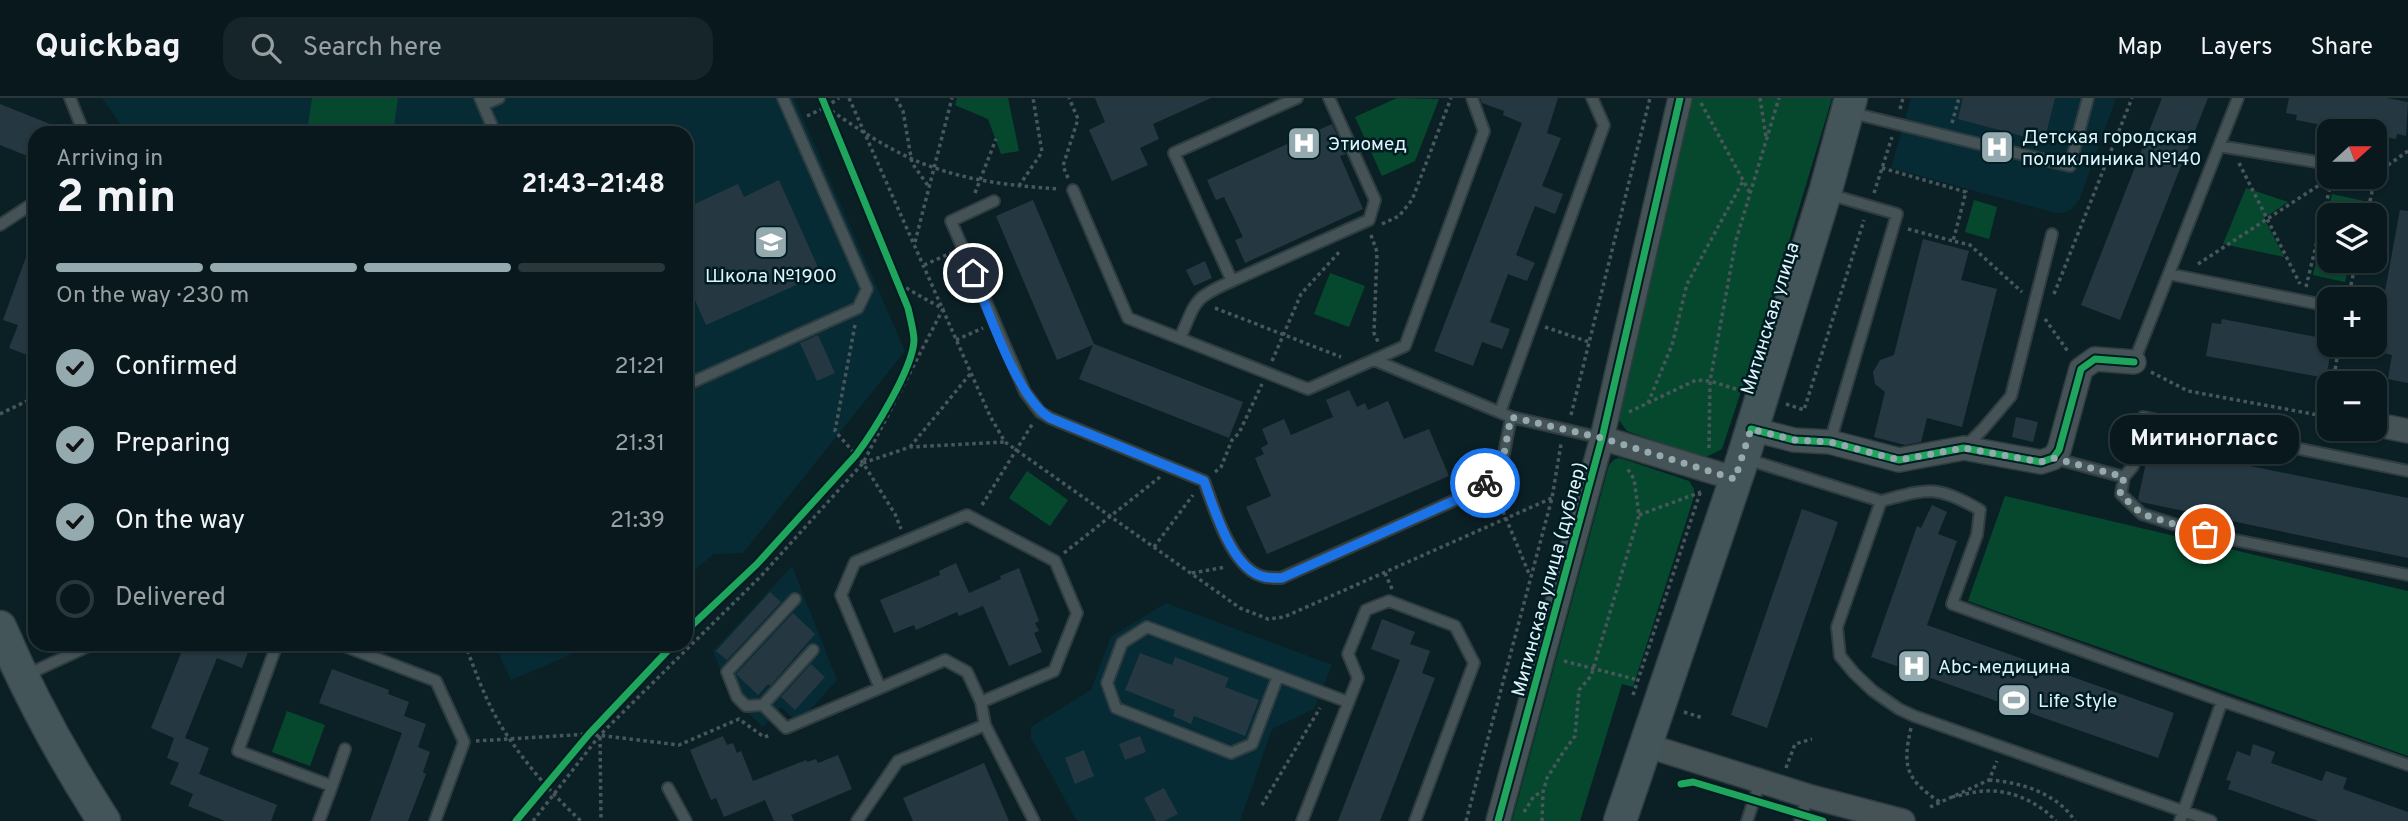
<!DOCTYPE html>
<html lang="en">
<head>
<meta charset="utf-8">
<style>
	:root { --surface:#08181c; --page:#162529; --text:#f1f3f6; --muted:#98a0a3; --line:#29373b; --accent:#95aaaf }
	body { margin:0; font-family:Overpass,sans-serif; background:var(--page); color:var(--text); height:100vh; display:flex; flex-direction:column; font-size:26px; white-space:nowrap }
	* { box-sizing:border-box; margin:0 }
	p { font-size:23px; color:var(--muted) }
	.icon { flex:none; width:38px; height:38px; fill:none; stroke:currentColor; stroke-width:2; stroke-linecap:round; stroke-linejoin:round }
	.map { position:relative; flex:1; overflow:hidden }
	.drawer { position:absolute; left:28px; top:28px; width:665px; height:525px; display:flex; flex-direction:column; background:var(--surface); border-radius:21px; box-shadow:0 2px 5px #0004,0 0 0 2px var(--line) }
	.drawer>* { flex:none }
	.needle { width:46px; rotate:69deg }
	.tools { position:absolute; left:2317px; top:21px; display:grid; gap:14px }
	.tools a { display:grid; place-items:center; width:70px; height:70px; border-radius:14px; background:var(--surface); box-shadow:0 2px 5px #0004,0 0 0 2px var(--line); font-size:35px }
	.pin { position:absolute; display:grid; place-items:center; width:60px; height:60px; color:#fff; margin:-30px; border:4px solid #fff; border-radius:50%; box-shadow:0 2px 7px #0007 }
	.courier { position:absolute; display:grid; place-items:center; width:70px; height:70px; margin:-35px; border:5px solid #1a73e8; border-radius:50%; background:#fff; color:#222; box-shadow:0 2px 9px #0007 }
	.bubble { position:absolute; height:49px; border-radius:21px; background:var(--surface); box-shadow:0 2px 5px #0004,0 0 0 2px var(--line); font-size:23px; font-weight:700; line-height:49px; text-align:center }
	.overview em { font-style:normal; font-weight:700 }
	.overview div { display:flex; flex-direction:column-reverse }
	.overview { display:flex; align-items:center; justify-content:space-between; height:119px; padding:0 28px }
	h1 { font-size:46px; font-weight:700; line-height:52px }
	.bar { display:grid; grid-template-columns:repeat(4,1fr); gap:10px 7px; align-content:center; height:84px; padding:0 28px }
	.bar i { height:9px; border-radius:5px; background:var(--line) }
	.bar .on { background:var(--accent) }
	.bar p { grid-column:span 4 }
	ol { padding:0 28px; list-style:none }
	li { display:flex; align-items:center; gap:21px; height:77px }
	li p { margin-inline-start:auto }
	li .icon { padding:7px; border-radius:50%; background:var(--accent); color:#111; stroke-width:4 }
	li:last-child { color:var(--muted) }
	li i { width:38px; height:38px; border:4px solid var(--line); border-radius:50% }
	header { display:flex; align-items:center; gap:42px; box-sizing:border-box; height:98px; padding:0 35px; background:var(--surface); border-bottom:2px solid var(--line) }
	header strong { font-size:33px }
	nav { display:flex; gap:38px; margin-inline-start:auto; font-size:24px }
	.search { width:490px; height:63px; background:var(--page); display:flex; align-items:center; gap:18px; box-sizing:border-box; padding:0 24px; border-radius:21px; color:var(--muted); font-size:26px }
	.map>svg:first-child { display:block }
	.built { fill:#062b34 }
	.green { fill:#06482e }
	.building { fill:#253842 }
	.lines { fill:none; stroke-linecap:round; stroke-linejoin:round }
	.service-casing { stroke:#2f3c40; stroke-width:14 }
	.minor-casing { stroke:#2f3c40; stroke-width:26 }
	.secondary-casing { stroke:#2f3c40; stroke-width:35 }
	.path { stroke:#48575b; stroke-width:3.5; stroke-dasharray:3.5 3.5; stroke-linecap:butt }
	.service { stroke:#455357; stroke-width:10 }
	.minor { stroke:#455357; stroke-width:23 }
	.secondary { stroke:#435558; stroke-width:32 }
	.cycleway-casing { stroke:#001c23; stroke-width:11 }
	.cycleway { stroke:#20a55d; stroke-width:7 }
	.done { stroke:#95aaaf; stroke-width:7; stroke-dasharray:0 12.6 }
	.route { stroke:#1a73e8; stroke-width:9 }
	.labels { text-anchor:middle; stroke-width:5; stroke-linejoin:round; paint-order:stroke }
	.poi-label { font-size:19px; fill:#dff4fa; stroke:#001c23; text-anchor:start }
	.street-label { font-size:19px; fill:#dff4fa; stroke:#001c23 }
</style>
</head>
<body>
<header>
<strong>Quickbag</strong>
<div class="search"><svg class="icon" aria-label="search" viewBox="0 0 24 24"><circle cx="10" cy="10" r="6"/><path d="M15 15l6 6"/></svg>Search here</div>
<nav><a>Map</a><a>Layers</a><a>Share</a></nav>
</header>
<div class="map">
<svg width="2408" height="723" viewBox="0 0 2408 723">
	<rect width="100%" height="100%" fill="#0b2025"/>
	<path class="built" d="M102,0H794L905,253L743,455L714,456L686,479V35H127Z
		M1911,0H2116L2080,100L2072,111L2063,115L2052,114L1891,70Z
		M792,468L837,582L798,625L781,609L763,629L732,600L713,553Z
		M1166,505L1332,567L1314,611L1272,631L1240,723H1077L1031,640V629L1091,592L1111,539Z
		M494,546H596L511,582Z"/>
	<path class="green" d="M312,0H398L393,35H307Z
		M957,0H1008L1019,53L1001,56L988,21L955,7Z
		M1397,0L1439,1L1415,63L1382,78L1355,19Z
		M1692,0H1832L1775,190L1722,351L1704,360L1627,333L1619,322Z
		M2246,90L2288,104L2264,120L2284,159L2223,146Z
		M2332,96L2364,103L2361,117H2329V163H2350L2345,184L2313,177Z
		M1974,102L1997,109L1989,141L1965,134Z
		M1330,175L1365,188L1349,229L1314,216Z
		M1620,360L1689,383L1694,391L1693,402L1633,589L1622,586L1580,723H1512L1609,367L1615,361Z
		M1027,373L1068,402L1050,428L1009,400Z
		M2005,398L2408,493V658L1968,503Z
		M287,613L325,627L310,668L272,654Z"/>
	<path class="building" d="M1095,0H1211L1153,26L1159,41L1140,50L1148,67L1112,83L1089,32L1105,24Z
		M1480,0H1558L1547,35L1561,40L1542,88L1563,96L1555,116L1535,108L1516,157L1535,165L1531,173L1527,183L1508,176L1490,224L1510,231L1506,242L1502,251L1482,244L1473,268L1434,253L1522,25L1503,17L1504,13L1482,5Z
		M1963,0H2055L2044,44L1958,21Z
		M2162,0H2208L2120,222L2081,207Z
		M2289,0H2387L2408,4L2406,38L2397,36L2396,41L2375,37V33H2354L2296,22L2297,17L2286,15Z
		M0,6L70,34V35H35V61L0,47Z
		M1332,26L1346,56L1340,58L1363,111L1245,165L1235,142L1243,139L1224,99L1216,102L1207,82Z
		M779,82L821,176L706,227L686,182V124L694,121L688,109L738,86L744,99Z
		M1033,102L1094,246L1243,304L1229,340L1079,281L1093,247L1057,262L996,118Z
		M2400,112L2408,113V285L2388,281L2392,257L2374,253Z
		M33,140H35V260L9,250L18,227L3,222Z
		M1923,141L1969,153L1961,182L1997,191L1962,329L1927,320L1921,344L1905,347L1874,339L1885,294L1875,286L1873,274L1880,262L1894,257Z
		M1205,163L1212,180L1194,188L1186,172Z
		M2222,221L2322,240L2321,245L2332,247L2326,280L2206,258L2212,225L2221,226Z
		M818,237L835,275L817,283L800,245Z
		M1349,292L1357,309L1365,305L1368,312L1388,303L1404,341L1429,331L1449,378L1267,456L1246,409L1271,398L1255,360L1264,356L1261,350L1268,346L1262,331L1284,321L1291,337L1333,319L1326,302Z
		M2016,319L2038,324L2033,344L2012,339Z
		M2172,333L2185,336L2192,341L2201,358L2408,400V460L2141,404L2138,401L2150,347L2158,337Z
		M1932,407L1947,414L1938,436L1957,443L1927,527L2174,615L2158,660L1871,559L1917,428L1921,430Z
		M1802,411L1838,424L1767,630L1731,617Z
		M956,465L969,495L1001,481L1000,478L1019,470L1039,523L1035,525L1039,533L1034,535L1042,554L1009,568L983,508L959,518L957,514L916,532L914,527L894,535L880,502L940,477L939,473Z
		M770,494L781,504L727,562L716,553Z
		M793,515L815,536L770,588L768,586L758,597L736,576Z
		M1382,521L1415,534L1410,546L1430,553L1422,575L1435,580L1380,723H1338L1400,562L1371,551Z
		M184,546H251L242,570L217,560L185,640L209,650L199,676L277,707L271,723H225L188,708L193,696L170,686L179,665L167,660L174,640L151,630L183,550L196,555L197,552Z
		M1140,555L1172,567L1175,559L1229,580L1225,589L1259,602L1245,638L1194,618L1191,626L1173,618L1175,612L1125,592Z
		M811,566L825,579L795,612L781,599Z
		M332,571L389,592L388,596L409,604L404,618L426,626L418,649L430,654L423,674L426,676L408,723H370L402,635L319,605Z
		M723,638L727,647L733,645L737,655L741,653L753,683L806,662L807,664L816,661L818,665L838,657L852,691L791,717L794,723H774L765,702L724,719L716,700L711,702L690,652Z
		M1140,638L1146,654L1125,662L1119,646Z
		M2253,646L2275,654L2271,665L2322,683L2326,673L2347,680L2343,691L2408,714V723H2318L2228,691L2231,683L2226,682L2237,653L2250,658Z
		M1084,652L1094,678L1075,686L1065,660Z
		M984,665L1009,723H913L903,700Z
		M1164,690L1178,716L1164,723H1156L1144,700Z"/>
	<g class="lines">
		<g class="service-casing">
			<path id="service" d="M70,0L84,35
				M480,0L495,35
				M483,7L499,0
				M1848,14L2070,68L2088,0
				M2219,48L2329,66
				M2375,73H2377
				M1073,92L1128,220L1308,291L1405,248L1484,33L1472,0
				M1828,96L1897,116L1830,344
				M994,103L951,123L1025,294L1040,314L1050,320L1204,383C1214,410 1232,473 1265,479C1270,480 1276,480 1281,480L1480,391L1503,361L1511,319
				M0,127L35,104
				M2169,176L2329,208
				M1232,183L1369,122L1375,102L1329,0
				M1180,240C1197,202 1192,201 1232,183L1174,55L1297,0
				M1374,262L1511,319L1602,340
				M2134,264L2238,0
				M686,287L858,210L867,191L783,0
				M1500,314L1604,27L1592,0
				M1965,349L1983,331L2011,298L2052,136
				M2053,360L2124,379
				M1746,361L1881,403L1837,529L1840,558L1854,575L1873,593L1899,611L1914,618L2211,723
				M2408,373L2143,319L2133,368L2124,379L2121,396L2142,416L2205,436L2408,477
				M1881,403C1928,391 1936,386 1980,412L1977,437L1952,506L2222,603L2408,667
				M795,501L727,574L737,599L746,608L763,607L786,630L880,590
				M277,546L238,653L332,688L319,723
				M339,546L436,583L464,644L435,723
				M24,578L93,546
				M1278,578L1252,646L1231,655L1116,610L1107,585L1122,545L1147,529L1348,604
				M981,604L1054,573L1077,515L1055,463L967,417L855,464L841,497L880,590L945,562L967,574L981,604L985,627
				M763,607L813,552
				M332,688L345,651
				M668,690L686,723
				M857,723L898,663L985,627L1034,723
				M1302,723L1358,580L1348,556L1366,512L1389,503L1455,528L1474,565L1415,723
				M1747,723L1760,684
				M1800,723L1808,698
				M2180,723L2222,603"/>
		</g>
		<g class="minor-casing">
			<path id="minor" d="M2388,329L2408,333
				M1751,331L1794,342L1830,344L1899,362L1964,350L2041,364L2053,360L2059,352L2081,271L2095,261L2134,264
				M1602,340L1736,381
				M1645,647L1808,698L1903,723
				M1498,723L1602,340L1680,0"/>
		</g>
		<g class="secondary-casing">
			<path id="secondary" d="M0,529C29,597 64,661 104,723
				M1620,723L1743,360L1825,95L1851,0"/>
		</g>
		<path class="path" d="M849,0L990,318L1005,344L1240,510L1268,521L1284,519L1552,400
			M896,0L903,13L912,65L929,89
			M1760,0L1766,39
			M1701,5L1750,95
			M826,9C859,32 898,58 935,70C975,84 1017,88 1058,91
			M1900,11L1903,0
			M807,18L826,9L839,0
			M1952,25L1959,0
			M2239,65L2300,186
			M2388,67L2408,53
			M1882,70L1966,94L1953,143L1970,147L2022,194
			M1068,80L1063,68L1078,21L1069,0
			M1019,88L1042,54L1033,0
			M975,95L996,41
			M1874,95L1892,39
			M2367,117L2373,89
			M1382,126L1399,118L1412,102L1451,0
			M1908,131L1953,143
			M1371,137L1377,154L1374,235L1379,246
			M915,144L952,0
			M2198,166L2327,82
			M924,167L951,155
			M2306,189L2332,81
			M2054,196L2132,0
			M2348,201L2356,163
			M1215,210L1341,259
			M2045,221L2069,255
			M855,227L835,333L863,365L895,416L901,431
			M1545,229L1589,244
			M956,242L983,230
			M1272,263L1301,196L1341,152
			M2151,274L2188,293L2329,319
			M2333,285L2339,247
			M1648,305L1672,247L1687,186L1743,83
			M1786,306L1804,312L1864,122
			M1629,314L1696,282L1710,283L1739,292
			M0,316L35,299
			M1571,317L1650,0
			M2327,319L2329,305
			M910,349L971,275
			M1709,350L1710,283L1736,142L1779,0
			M863,365L910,349L1005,344
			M1215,374L1221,369L1232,342L1239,335L1262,286
			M1495,394L1530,478
			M982,407L1033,325
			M1639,417L1701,394
			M1154,449L1193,397
			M1064,455L1160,379
			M1192,475L1226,469
			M1385,475L1392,491
			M465,546C477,578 489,612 509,640C529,670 555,699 581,723
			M1564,563L1638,582
			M1633,597L1701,392
			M1684,614L1703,620
			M1911,630C1902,668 1906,682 1940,704
			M600,639L601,723
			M476,643L589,636L679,647L739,621L764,639L771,637
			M1786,670L1795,646L1812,641
			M1989,682C2020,684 2057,695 2075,723
			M1952,699C1964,697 1978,692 1991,693C2015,693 2040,706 2056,723
			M1262,707L1320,610
			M1930,709L1989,682L1997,663
			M1524,714L1534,698L1542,694
			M533,723L600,637L762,477L863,365L943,211L899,186
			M1466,723L1552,400L1561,346
			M1542,723L1543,694L1547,680L1562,656L1575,638L1579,592L1591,578L1639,417L1634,381L1627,370"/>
		<use href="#service" class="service"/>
		<use href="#minor" class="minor"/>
		<use href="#secondary" class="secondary"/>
		<g class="cycleway-casing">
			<path id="cycleway" d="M1751,331L1794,342L1830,344L1899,362L1964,350L2041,364L2053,360L2059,352L2081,271L2095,261L2134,264
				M686,533L757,466L856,357C874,333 912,272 914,243C914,233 910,220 908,210L822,0
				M1681,686L1693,684L1823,723
				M516,723L589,636L674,546
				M1498,723L1602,340L1680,0"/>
		</g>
		<use href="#cycleway" class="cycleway"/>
	</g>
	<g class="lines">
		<path class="done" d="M1485,385L1503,361L1511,319L1602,340L1735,381L1751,331L1794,342L1830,344L1899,362L1964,350L2041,364L2053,360L2124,379L2120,396L2142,416L2205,436"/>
		<path class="route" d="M973,175C989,214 1016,298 1050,320L1204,383C1214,410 1232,473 1265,479C1270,480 1276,480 1282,480L1480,391L1485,385"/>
	</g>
	<defs>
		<g id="hospital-square" transform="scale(1.75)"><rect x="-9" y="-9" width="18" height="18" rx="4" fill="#95aaaf" stroke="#001c23"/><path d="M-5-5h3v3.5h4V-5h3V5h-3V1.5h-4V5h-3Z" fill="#fff"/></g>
		<g id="school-square" transform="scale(1.75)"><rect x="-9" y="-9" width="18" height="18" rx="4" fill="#95aaaf" stroke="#001c23"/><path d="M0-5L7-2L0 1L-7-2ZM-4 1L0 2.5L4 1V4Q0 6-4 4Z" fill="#fff"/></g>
		<g id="stadium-square" transform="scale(1.75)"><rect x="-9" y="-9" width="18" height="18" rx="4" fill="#95aaaf" stroke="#001c23"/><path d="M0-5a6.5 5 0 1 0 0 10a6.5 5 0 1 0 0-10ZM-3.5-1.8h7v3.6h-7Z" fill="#fff"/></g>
	</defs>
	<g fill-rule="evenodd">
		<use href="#hospital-square" x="1304" y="45"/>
		<use href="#hospital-square" x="1997" y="49"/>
		<use href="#school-square" x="771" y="144"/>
		<use href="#hospital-square" x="1914" y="568"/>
		<use href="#stadium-square" x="2014" y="602"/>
	</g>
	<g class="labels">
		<g class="poi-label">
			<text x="2022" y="45">Детская городская<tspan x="2022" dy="22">поликлиника №140</tspan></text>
			<text x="1328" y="52">Этиомед</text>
			<text x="771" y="184" text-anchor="middle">Школа №1900</text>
			<text x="1938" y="575">Abc-медицина</text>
			<text x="2038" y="609">Life Style</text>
		</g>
		<g class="street-label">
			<text transform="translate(1769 220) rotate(-73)" y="7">Митинская улица</text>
			<text transform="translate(1548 481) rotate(-75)" y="7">Митинская улица (дублер)</text>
		</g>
	</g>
</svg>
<div class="tools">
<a><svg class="needle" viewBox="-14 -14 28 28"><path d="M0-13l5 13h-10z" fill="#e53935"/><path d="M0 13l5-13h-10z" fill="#98a0a3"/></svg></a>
<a><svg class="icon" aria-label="layers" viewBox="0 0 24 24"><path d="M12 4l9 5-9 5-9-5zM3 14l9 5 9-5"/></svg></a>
<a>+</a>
<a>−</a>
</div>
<div class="pin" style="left:2205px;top:436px;background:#ea580c"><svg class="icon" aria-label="bag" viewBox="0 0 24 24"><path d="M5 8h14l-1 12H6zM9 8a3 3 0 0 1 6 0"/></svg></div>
<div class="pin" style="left:973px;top:175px;background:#1f2937"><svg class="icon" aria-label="home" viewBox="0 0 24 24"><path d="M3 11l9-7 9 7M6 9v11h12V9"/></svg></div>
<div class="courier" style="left:1485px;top:385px"><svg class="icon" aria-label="bike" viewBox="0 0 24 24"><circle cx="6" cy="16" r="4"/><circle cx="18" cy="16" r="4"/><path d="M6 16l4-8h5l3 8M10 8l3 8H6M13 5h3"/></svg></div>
<div class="bubble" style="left:2110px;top:317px;width:189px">Митиногласс</div>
<section class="drawer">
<div class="overview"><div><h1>2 min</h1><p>Arriving in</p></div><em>21:43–21:48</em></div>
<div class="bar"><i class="on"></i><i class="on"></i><i class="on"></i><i></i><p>On the way · 230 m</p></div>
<ol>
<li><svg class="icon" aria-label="check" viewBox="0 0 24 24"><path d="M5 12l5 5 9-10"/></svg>Confirmed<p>21:21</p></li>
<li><svg class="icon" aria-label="check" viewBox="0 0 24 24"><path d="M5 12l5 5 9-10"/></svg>Preparing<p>21:31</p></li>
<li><svg class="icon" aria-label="check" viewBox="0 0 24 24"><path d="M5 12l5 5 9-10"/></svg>On the way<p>21:39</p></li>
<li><i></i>Delivered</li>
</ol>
</section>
</div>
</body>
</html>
